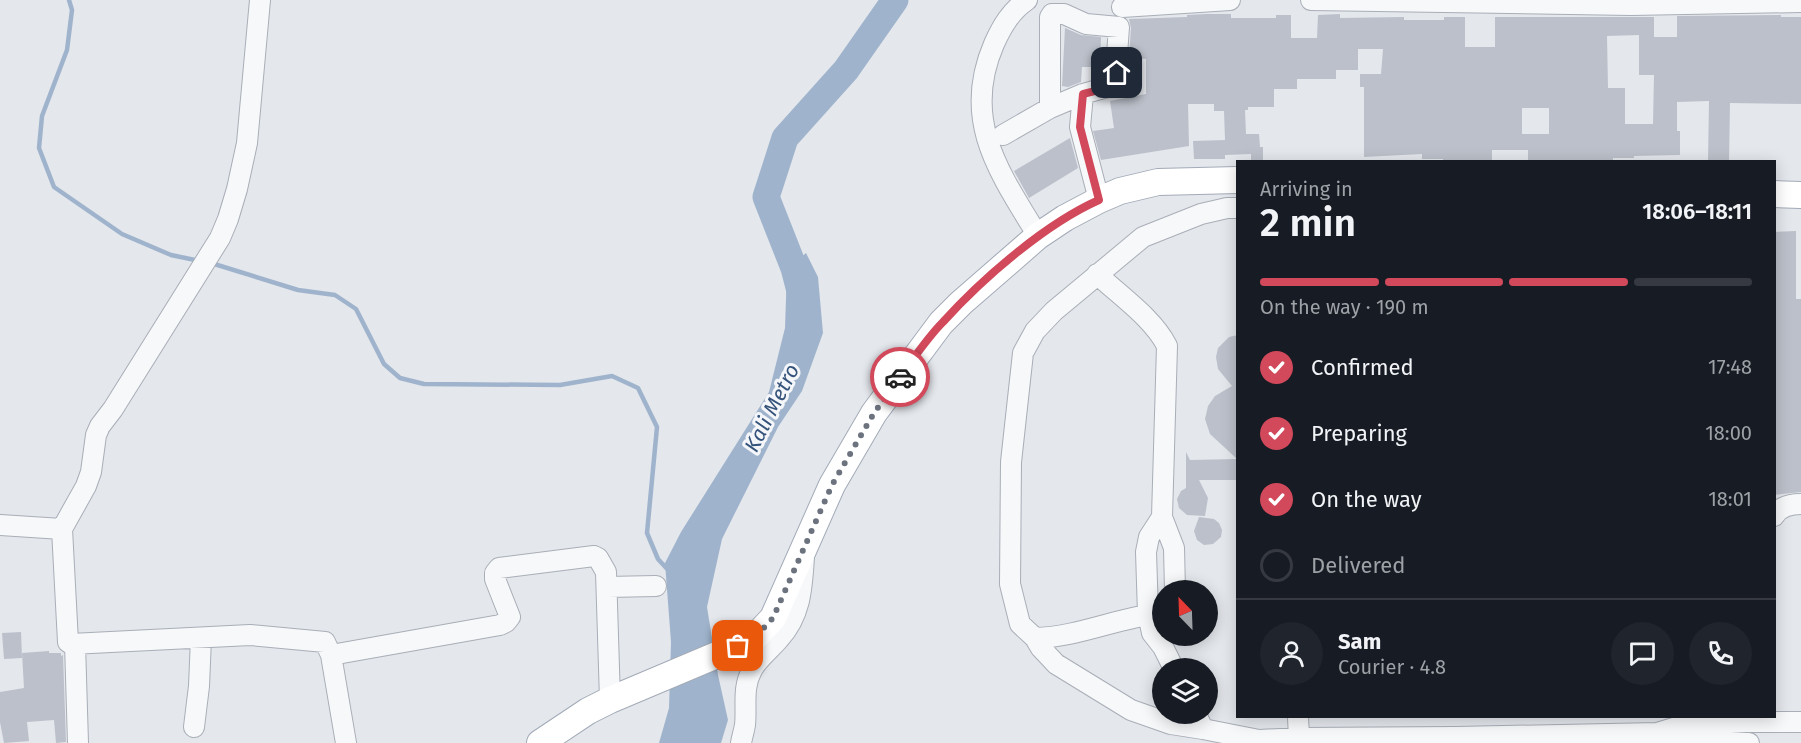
<!DOCTYPE html>
<html lang="en">
<head>
<meta charset="utf-8">
<style>
	:root { --surface:#171b24; --page:#20242c; --text:#f1f3f6; --muted:#9ea1a6; --line:#363941; --accent:#d1495b }
	body { margin:0; font-family:"Fira Sans",sans-serif; background:var(--page); color:var(--text); height:100vh; display:flex; flex-direction:column; font-size:22px; white-space:nowrap }
	* { box-sizing:border-box; margin:0 }
	p { font-size:20px; color:var(--muted) }
	.icon { flex:none; width:33px; height:33px; fill:none; stroke:currentColor; stroke-width:2; stroke-linecap:round; stroke-linejoin:round }
	.map { position:relative; flex:1; overflow:hidden }
	.panel { position:absolute; left:1236px; top:160px; width:540px; height:558px; display:flex; flex-direction:column; background:var(--surface); border-radius:0px; box-shadow:0 3px 15px #0003 }
	.panel>* { flex:none }
	.needle { width:39px; rotate:337deg }
	.tools { position:absolute; left:1152px; top:580px; display:grid; gap:12px }
	.tools a { display:grid; place-items:center; width:66px; height:66px; border-radius:50%; background:var(--surface); box-shadow:0 3px 15px #0003; font-size:30px }
	.pin { position:absolute; display:grid; place-items:center; width:51px; height:51px; color:#fff; margin:-26px; border-radius:12px; box-shadow:0 3px 9px #0006 }
	.courier { position:absolute; display:grid; place-items:center; width:60px; height:60px; margin:-30px; border:4px solid #d1495b; border-radius:50%; background:#fff; color:#222; box-shadow:0 2px 8px #0007 }
	.headline em { font-style:normal; font-weight:600 }
	.headline div { display:flex; flex-direction:column-reverse }
	.headline { display:flex; align-items:center; justify-content:space-between; height:102px; padding:0 24px }
	h1 { font-size:39px; font-weight:600; line-height:45px }
	.bar { display:grid; grid-template-columns:repeat(4,1fr); gap:9px 6px; align-content:center; height:72px; padding:0 24px }
	.bar i { height:8px; border-radius:4px; background:var(--line) }
	.bar .active { background:var(--accent) }
	.bar p { grid-column:span 4 }
	.line { display:flex; align-items:center; gap:15px; padding:0 24px; border-top:2px solid var(--line) }
	.line div { flex:1 }
	.round { display:grid; place-items:center; flex:none; width:63px; height:63px; border-radius:32px; background:var(--page) }
	ol { padding:0 24px; list-style:none }
	li { display:flex; align-items:center; gap:18px; height:66px }
	li p { margin-inline-start:auto }
	li .icon { padding:6px; border-radius:50%; background:var(--accent); color:#fff; stroke-width:4 }
	li:last-child { color:var(--muted) }
	li i { width:33px; height:33px; border:3px solid var(--line); border-radius:50% }
	.map>svg:first-child { display:block }
	.water { fill:#9fb4cc }
	.lines { fill:none; stroke-linecap:round; stroke-linejoin:round }
	.stream { stroke:#9fb4cc; stroke-width:4.5 }
	.river { stroke:#9fb4cc; stroke-width:27 }
	.building { fill:#bbc0ca; fill-rule:evenodd }
	.minor-casing { stroke:#a9aeb7; stroke-width:22 }
	.major-casing { stroke:#a3abb8; stroke-width:28 }
	.minor { stroke:#f7f8fa; stroke-width:20 }
	.major { stroke:#fff; stroke-width:26 }
	.done { stroke:#6c737f; stroke-width:6; stroke-dasharray:0 10.8 }
	.route { stroke:#d1495b; stroke-width:8 }
	.labels { text-anchor:middle; stroke-width:6; stroke-linejoin:round; paint-order:stroke }
	.water-label { font-size:21px; font-style:italic; fill:#34527a; stroke:#f4f6f9 }
</style>
</head>
<body>
<div class="map">
<svg width="1801" height="743" viewBox="0 0 1801 743">
	<rect width="100%" height="100%" fill="#e4e7ec"/>
	<path class="water" d="M806,253L818,277L823,333L802,391L778,427L722,539L707,607L718,675L728,720L721,743H659L669,708L671,642L665,563L681,532L769,392L785,328L787,269Z"/>
	<g class="lines">
		<path class="stream" d="M69,0L72,10L67,50L42,116L39,148L54,187L122,234L171,255L200,261
			M211,263L298,290L335,295L356,309L384,364L400,378L424,384L560,385L612,376L638,388L657,427L647,533L658,559L669,571"/>
		<path class="river" d="M802,299L794,268L766,197L785,138L846,70L895,0"/>
	</g>
	<path class="building" d="M1207,14H1231V18H1276V15H1291V38H1317L1318,15L1340,14V18L1404,17V20H1444V17H1465V47H1495V17H1654V37H1677V16L1781,15V17H1801V104L1730,103L1729,162H1708L1709,101L1677,102V131H1680V155L1634,156V158H1613V162H1528V150H1492V162H1443V159H1422V154L1364,157V87H1360V74H1381L1383,49H1358V70H1336V79H1297V89H1274V107H1248V110H1245L1246,134H1259L1260,147H1263V162H1251V154L1225,155V159H1194L1193,141L1225,140L1224,111H1214V104H1188L1189,146L1101,160L1093,131L1114,128L1110,101L1146,94V59L1129,57L1131,28L1129,19L1187,17V15ZM1639,35V75H1654L1653,124H1625V88H1608L1607,36ZM1522,108H1549V134H1522Z
		M1065,28L1081,35L1101,37L1100,67H1082L1081,82L1068,87L1062,86Z
		M1070,138L1078,168L1029,198L1014,171Z
		M1796,231V299H1801V492L1774,495V232Z
		M1238,335V446L1236,458L1210,434L1205,419L1208,406L1215,396L1232,386L1218,369L1216,357L1218,348L1229,337Z
		M1186,452L1190,460L1236,459V480H1199L1208,498L1205,516L1187,515L1179,508L1177,499L1181,491L1186,488Z
		M1199,517L1214,519L1219,523L1222,530L1221,537L1213,544L1204,545L1197,540L1194,531Z
		M21,632L22,658L4,659L2,633Z
		M49,651V653H61V656L63,655L66,742L56,743L54,720L27,722L29,741L4,743L0,722V692L24,688L22,653Z"/>
	<g class="lines">
		<g class="minor-casing">
			<path id="minor" d="M1027,0C1011,11 1002,26 994,44C961,120 999,172 1038,236
				M1311,0L1631,5L1801,2
				M1122,7L1230,0
				M1083,94L1080,127L1099,200
				M1003,135L1050,108V17L1052,14H1064L1086,24L1119,27L1115,82L1111,86L1083,94L1050,108
				M1097,274C1120,296 1153,318 1167,346L1162,517L1174,548L1175,591
				M1774,516C1780,506 1790,504 1801,504
				M1162,517L1149,537L1146,552L1148,614L1152,633L1163,647L1174,669
				M0,525L62,529L68,642L71,644L250,635L325,642L331,655L346,743
				M62,529L86,486L91,472L96,435L100,426L113,409L220,238L228,219L237,189L247,143L260,0
				M607,587L656,586
				M1162,613C1119,617 1079,637 1035,638L1020,624L1010,584L1011,462L1023,353L1035,331L1054,311L1143,237L1201,214L1227,208H1238
				M1035,638L1041,648L1056,664L1131,710L1171,724L1203,729
				M75,644L78,743
				M331,655L500,625L506,622L510,617L495,579V573L499,568L594,556L598,558L606,572L610,700
				M1196,714L1203,729L1259,740L1299,738L1455,737L1657,733L1680,726L1746,722H1801
				M1298,717L1299,738
				M194,727L199,686L201,638
				M1657,733L1676,740L1749,743
				M741,743C742,737 744,731 745,725C747,706 742,688 752,670C758,658 771,649 779,639C801,615 802,588 804,557"/>
		</g>
		<g class="major-casing">
			<path id="major" d="M1774,194L1801,195
				M540,743L588,711L610,700L738,646L756,636L773,618L832,485L874,413L941,323L961,303L1038,236L1065,218L1099,200L1120,191L1158,182L1238,180"/>
		</g>
		<use href="#minor" class="minor"/>
		<use href="#major" class="major"/>
	</g>
	<g class="lines">
		<path class="done" d="M738,646L756,636L773,618L832,485L874,413L900,377"/>
		<path class="route" d="M900,377C914,358 927,338 943,322C983,278 1045,224 1099,200L1080,127L1083,94C1099,89 1113,91 1117,73"/>
	</g>
	<g class="labels">
		<g class="water-label">
			<text transform="translate(772 408) rotate(-63)" y="7">Kali Metro</text>
		</g>
	</g>
</svg>
<div class="tools">
<a><svg class="needle" viewBox="-14 -14 28 28"><path d="M0-13l5 13h-10z" fill="#e53935"/><path d="M0 13l5-13h-10z" fill="#9ea1a6"/></svg></a>
<a><svg class="icon" aria-label="layers" viewBox="0 0 24 24"><path d="M12 4l9 5-9 5-9-5zM3 14l9 5 9-5"/></svg></a>
</div>
<div class="pin" style="left:738px;top:646px;background:#ea580c"><svg class="icon" aria-label="bag" viewBox="0 0 24 24"><path d="M5 8h14l-1 12H6zM9 8a3 3 0 0 1 6 0"/></svg></div>
<div class="pin" style="left:1117px;top:73px;background:#1f2937"><svg class="icon" aria-label="home" viewBox="0 0 24 24"><path d="M3 11l9-7 9 7M6 9v11h12V9"/></svg></div>
<div class="courier" style="left:900px;top:377px"><svg class="icon" aria-label="car" viewBox="0 0 24 24"><path d="M5 17H2v-5l4-1 3-4h7l3 4 3 1v5h-3M9 17h6M6 11h13"/><circle cx="7" cy="17" r="2"/><circle cx="17" cy="17" r="2"/></svg></div>
<section class="panel">
<div class="headline"><div><h1>2 min</h1><p>Arriving in</p></div><em>18:06–18:11</em></div>
<div class="bar"><i class="active"></i><i class="active"></i><i class="active"></i><i></i><p>On the way · 190 m</p></div>
<ol>
<li><svg class="icon" aria-label="check" viewBox="0 0 24 24"><path d="M5 12l5 5 9-10"/></svg>Confirmed<p>17:48</p></li>
<li><svg class="icon" aria-label="check" viewBox="0 0 24 24"><path d="M5 12l5 5 9-10"/></svg>Preparing<p>18:00</p></li>
<li><svg class="icon" aria-label="check" viewBox="0 0 24 24"><path d="M5 12l5 5 9-10"/></svg>On the way<p>18:01</p></li>
<li><i></i>Delivered</li>
</ol>
<div class="line" style="height:108px"><a class="round"><svg class="icon" aria-label="person" viewBox="0 0 24 24"><circle cx="12" cy="8" r="4"/><path d="M4 21q1-7 8-7t8 7"/></svg></a><div><b>Sam</b><p>Courier · 4.8</p></div><a class="round"><svg class="icon" aria-label="chat" viewBox="0 0 24 24"><path d="M4 5h16v11H9l-5 4z"/></svg></a><a class="round"><svg class="icon" aria-label="phone" viewBox="0 0 24 24"><path d="M5 4h4l2 5-3 2q2 4 5 5l2-3 5 2v4C11 20 4 13 5 4z"/></svg></a></div>
</section>
</div>
</body>
</html>
